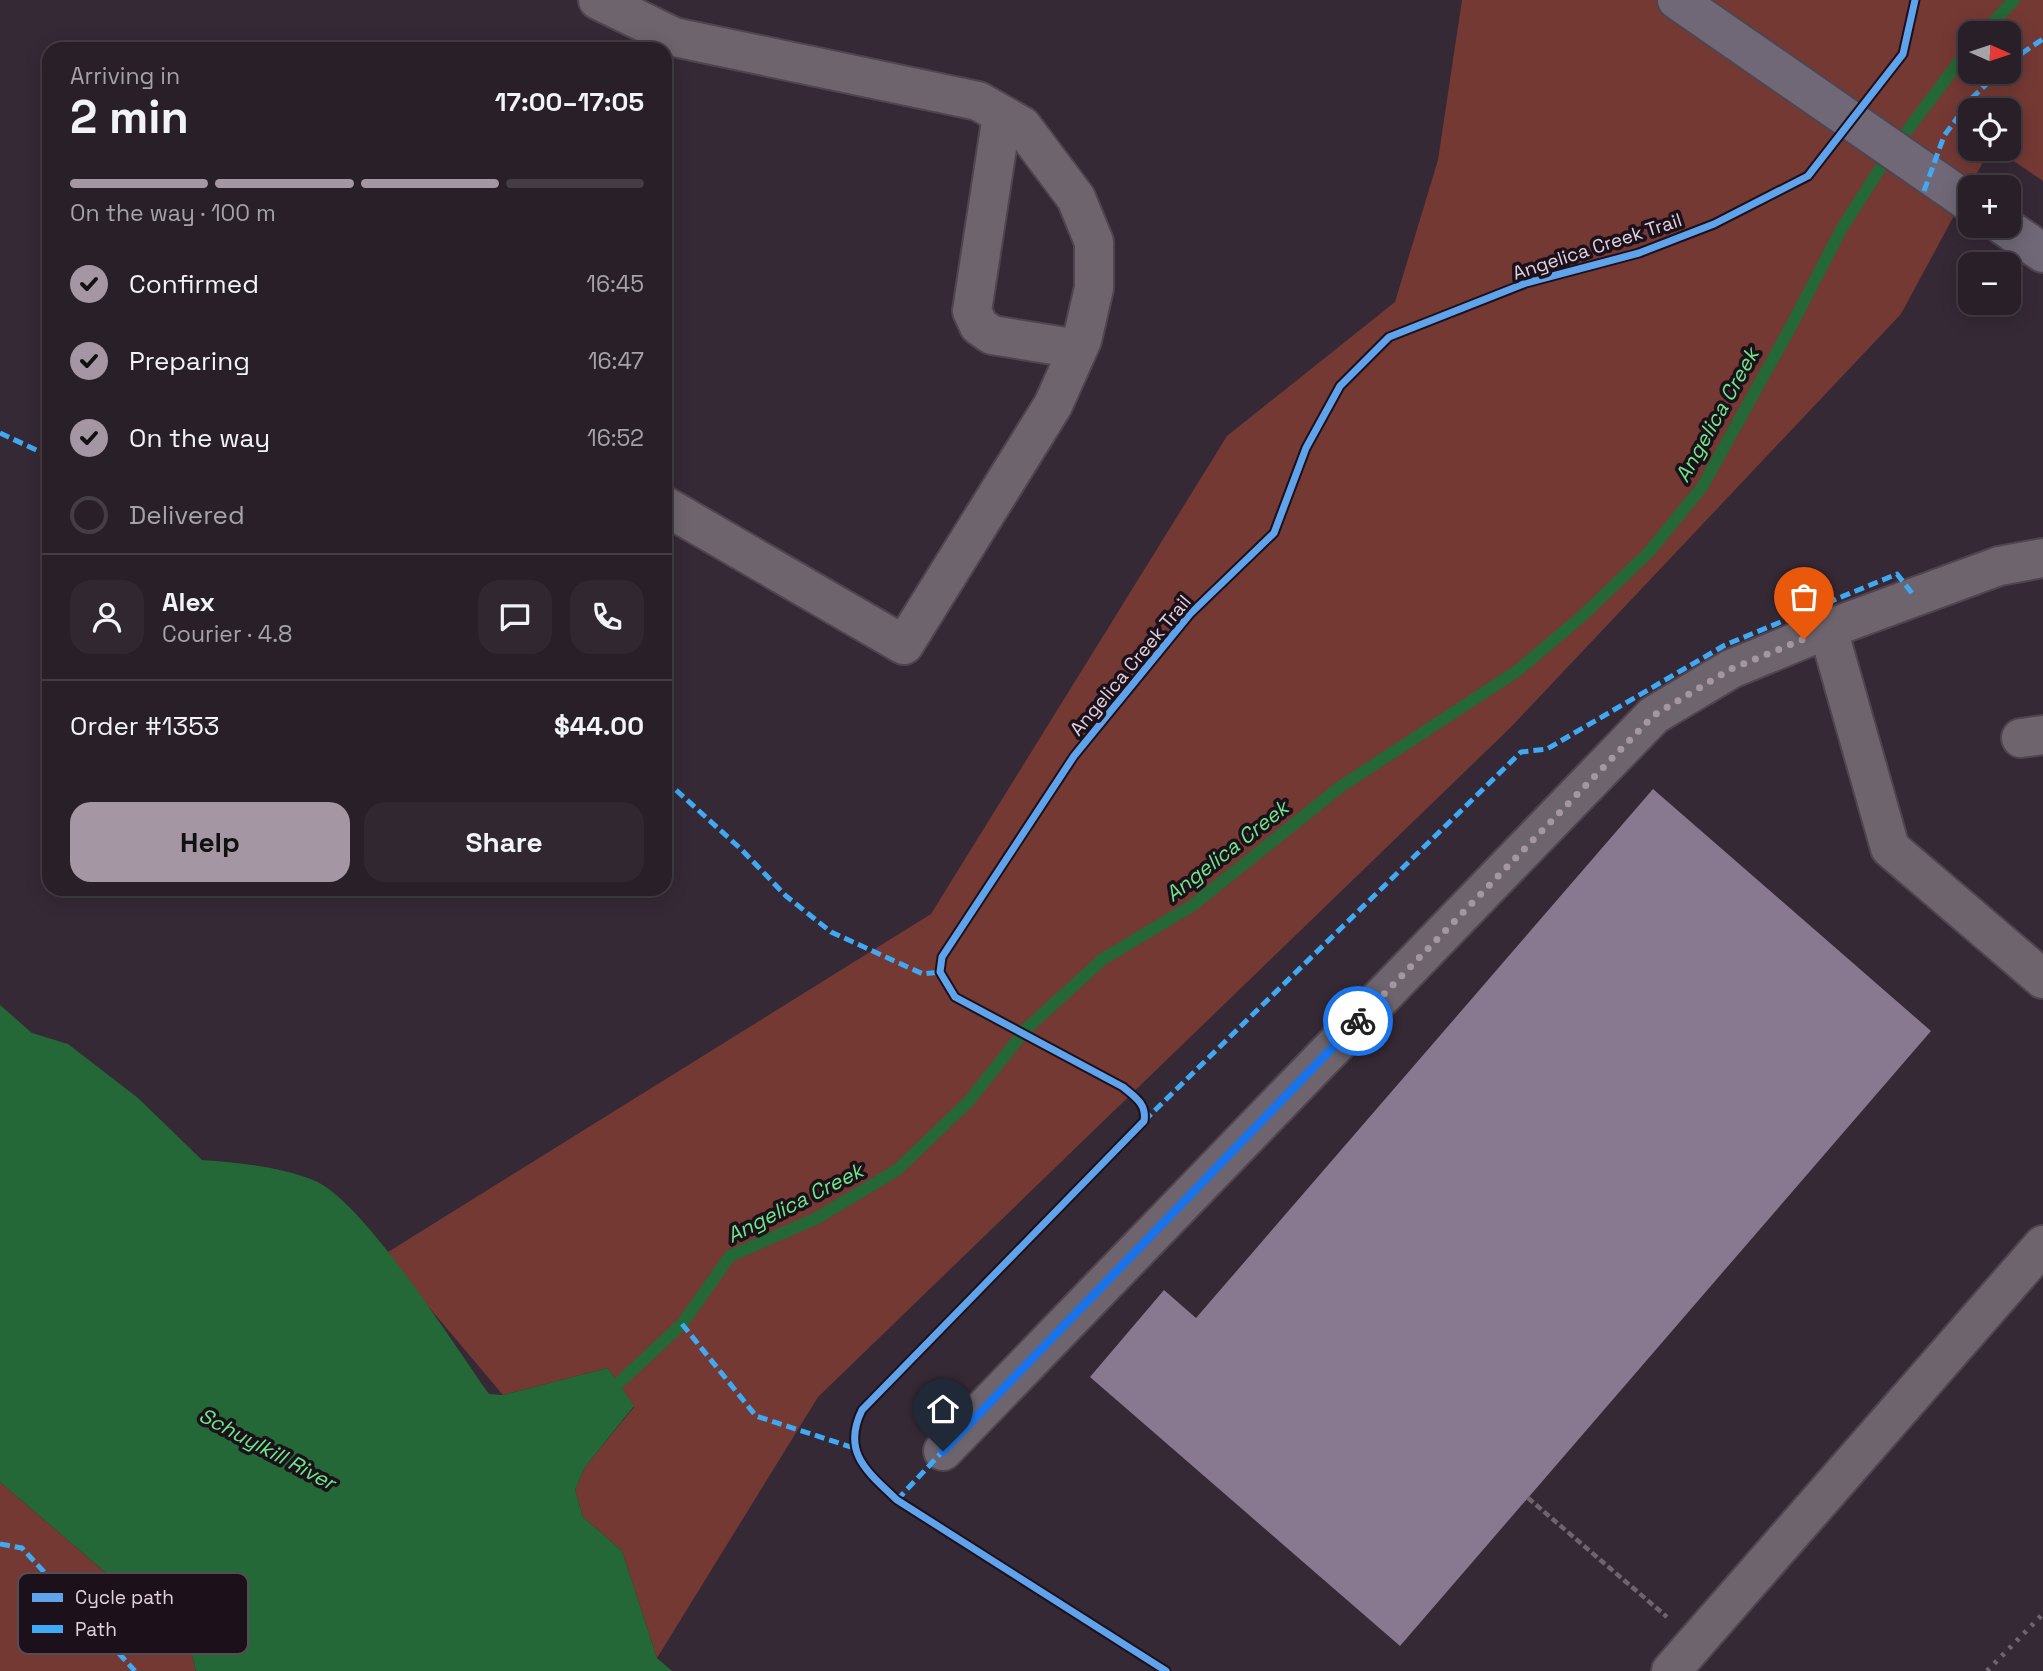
<!DOCTYPE html>
<html lang="en">
<head>
<meta charset="utf-8">
<style>
	:root { --surface:#281f28; --page:#302730; --text:#f1f3f6; --muted:#a5a2a8; --line:#443d45; --accent:#a596a4 }
	body { margin:0; font-family:"Space Grotesk",sans-serif; background:var(--page); color:var(--text); height:100vh; display:flex; flex-direction:column; font-size:26px; white-space:nowrap }
	* { box-sizing:border-box; margin:0 }
	p { font-size:23px; color:var(--muted) }
	.icon { flex:none; width:38px; height:38px; fill:none; stroke:currentColor; stroke-width:2; stroke-linecap:round; stroke-linejoin:round }
	.map { position:relative; flex:1; overflow:hidden }
	.sheet { position:absolute; left:42px; top:42px; width:630px; height:854px; display:flex; flex-direction:column; background:var(--surface); border-radius:21px; box-shadow:0 4px 18px #0003,0 0 0 2px var(--line) }
	.sheet>* { flex:none }
	.needle { width:46px; rotate:93deg }
	.controls { position:absolute; left:1958px; top:21px; display:grid; gap:14px }
	.controls a { display:grid; place-items:center; width:63px; height:63px; border-radius:14px; background:var(--surface); box-shadow:0 4px 18px #0003,0 0 0 2px var(--line); font-size:35px }
	.pin { position:absolute; display:grid; place-items:center; width:60px; height:60px; color:#fff; margin:-72px -30px; border-radius:50% 50% 50% 0; rotate:-45deg; box-shadow:0 0 7px #0007 }
	.pin .icon { rotate:45deg }
	.courier { position:absolute; display:grid; place-items:center; width:70px; height:70px; margin:-35px; border:5px solid #1a73e8; border-radius:50%; background:#fff; color:#222; box-shadow:0 2px 9px #0007 }
	.head em { font-style:normal; font-weight:700 }
	.head div { display:flex; flex-direction:column-reverse }
	.head { display:flex; align-items:center; justify-content:space-between; height:119px; padding:0 28px }
	h1 { font-size:46px; font-weight:700; line-height:52px }
	.bar { display:grid; grid-template-columns:repeat(4,1fr); gap:10px 7px; align-content:center; height:84px; padding:0 28px }
	.bar i { height:9px; border-radius:5px; background:var(--line) }
	.bar .active { background:var(--accent) }
	.bar p { grid-column:span 4 }
	.line { display:flex; align-items:center; gap:18px; padding:0 28px; border-top:2px solid var(--line) }
	.line div { flex:1 }
	.round { display:grid; place-items:center; flex:none; width:74px; height:74px; border-radius:21px; background:var(--page) }
	ol { padding:0 28px; list-style:none }
	li { display:flex; align-items:center; gap:21px; height:77px }
	li p { margin-inline-start:auto }
	li .icon { padding:7px; border-radius:50%; background:var(--accent); color:#111; stroke-width:4 }
	li:last-child { color:var(--muted) }
	li i { width:38px; height:38px; border:4px solid var(--line); border-radius:50% }
	.primary-button { display:flex; gap:14px; margin-top:auto; padding:14px 28px }
	.primary-button a { flex:1; height:80px; border-radius:21px; background:var(--accent); color:#111; font-size:28px; font-weight:700; line-height:80px; text-align:center }
	.primary-button a+a { background:var(--page); color:var(--text) }
	.map>svg:first-child { display:block }
	.green { fill:#753934; fill-rule:evenodd }
	.water { fill:#236836 }
	.lines { fill:none; stroke-linecap:round; stroke-linejoin:round }
	.stream { stroke:#236836; stroke-width:12 }
	.building { fill:#887890 }
	.minor-casing { stroke:#4f444f; stroke-width:42 }
	.major-casing { stroke:#4f444f; stroke-width:42 }
	.path { stroke:#6f646e; stroke-width:4.5; stroke-dasharray:7 3.5; stroke-linecap:butt }
	.minor { stroke:#6e646d; stroke-width:38 }
	.major { stroke:#706876; stroke-width:38 }
	.rail { stroke:#70656f; stroke-width:5; stroke-dasharray:3.5 7; stroke-linecap:butt }
	.quiet { stroke:#3fa9f5; stroke-width:5; stroke-dasharray:10 5; stroke-linecap:butt }
	.cycleway-casing { stroke:#1c111b; stroke-width:11 }
	.cycleway { stroke:#60a3ed; stroke-width:7 }
	.done { stroke:#a596a4; stroke-width:7; stroke-dasharray:0 12.6 }
	.route { stroke:#1a73e8; stroke-width:9 }
	.labels { text-anchor:middle; stroke-width:7; stroke-linejoin:round; paint-order:stroke }
	.street-label { font-size:19px; fill:#e1d1df; stroke:#1c111b }
	.water-label { font-size:21px; font-style:italic; fill:#6de989; stroke:#1c111b }
	.key { fill:#1c111b; stroke:#574b56; stroke-width:2 }
	.key-label { font-size:19px; fill:#e1d1df }
</style>
</head>
<body>
<div class="map">
<svg width="2043" height="1671" viewBox="0 0 2043 1671">
	<rect width="100%" height="100%" fill="#352935"/>
	<path class="green" d="M1462,0H2043V181L1996,149H2009V110H1970V149H1990L1901,314L1510,728L818,1397L657,1658L622,1551L583,1517L575,1490L585,1467L634,1407L608,1368L503,1395L422,1299L388,1252L931,914L1227,436L1395,302L1438,160ZM1970,33H2009V72H1970Z
		M0,1482L189,1644L196,1671H0Z"/>
	<path class="water" d="M0,1005L32,1033L68,1044L138,1098L202,1160C239,1163 278,1166 313,1180C362,1198 455,1347 489,1394L503,1395L608,1368L634,1406L585,1467L575,1490L583,1517L622,1551L657,1658L672,1671H196L189,1644L0,1482Z"/>
	<g class="lines">
		<path class="stream" d="M1983,33L2014,0
			M607,1394L682,1324L730,1256L817,1218L897,1170L969,1101L1026,1029L1103,959L1193,905L1340,787L1517,671L1581,617L1649,552L1702,487L1789,330L1842,228L1888,156L1970,47"/>
	</g>
	<path class="building" d="M1653,789L1931,1031L1400,1646L1090,1377L1164,1290L1196,1318Z"/>
	<g class="lines">
		<g class="minor-casing">
			<path id="minor" d="M598,0L674,37L978,101L1022,126L1076,198L1094,242V288L1082,340L1053,405L904,645L665,506
				M1002,115L972,311L979,326L992,335L1078,349
				M1828,629L1890,848L2043,979
				M2021,738L2043,735
				M943,1451L1654,715L1731,669L1828,629L1999,566L2043,558
				M1671,1671L2043,1245"/>
		</g>
		<g class="major-casing">
			<path id="major" d="M1677,0L1970,203
				M2004,226L2043,253"/>
		</g>
		<path class="path" d="M1528,1498L1667,1617"/>
		<use href="#minor" class="minor"/>
		<use href="#major" class="major"/>
		<path class="rail" d="M1987,1671L2043,1614"/>
		<path class="quiet" d="M2009,62L2043,39
			M1924,191L1944,136L1971,99L1999,72
			M0,433L49,456
			M665,780L742,850L786,896L831,932L923,974L940,972
			M1144,1121L1521,752L1547,749L1725,645L1897,574L1915,597
			M682,1324L756,1416L854,1448
			M897,1500L943,1451
			M0,1544L22,1548L135,1671"/>
		<g class="cycleway-casing">
			<path id="cycleway" d="M1166,1671L897,1500C868,1472 841,1453 862,1410L1144,1121C1147,1104 1135,1097 1123,1087L955,997L940,972L942,957L1074,756L1190,614L1274,533L1306,448L1340,386L1389,337L1526,283L1639,253L1714,224L1808,176L1903,54L1915,0"/>
		</g>
		<use href="#cycleway" class="cycleway"/>
	</g>
	<g class="lines">
		<path class="done" d="M1358,1021L1654,715L1731,669L1804,639"/>
		<path class="route" d="M943,1451L1358,1021"/>
	</g>
	<g class="labels">
		<g class="street-label">
			<text transform="translate(1597 246) rotate(-18)" y="7">Angelica Creek Trail</text>
			<text transform="translate(1130 665) rotate(-50)" y="7">Angelica Creek Trail</text>
		</g>
		<g class="water-label">
			<text transform="translate(1717 415) rotate(-61)" y="7">Angelica Creek</text>
			<text transform="translate(1227 851) rotate(-38)" y="7">Angelica Creek</text>
			<text transform="translate(795 1203) rotate(-27)" y="7">Angelica Creek</text>
			<text transform="translate(267 1449) rotate(28)" y="7">Schuylkill River</text>
		</g>
	</g>
	<rect x="18" y="1573" width="230" height="81" rx="10" class="key"/>
	<rect x="32" y="1593" width="31" height="9" fill="#60a3ed"/>
	<rect x="32" y="1625" width="31" height="8" fill="#3fa9f5"/>
	<g class="key-label">
		<text x="75" y="1604">Cycle path</text>
		<text x="75" y="1636">Path</text>
	</g>
</svg>
<div class="controls">
<a><svg class="needle" viewBox="-14 -14 28 28"><path d="M0-13l5 13h-10z" fill="#e53935"/><path d="M0 13l5-13h-10z" fill="#a5a2a8"/></svg></a>
<a><svg class="icon" aria-label="locate" viewBox="0 0 24 24"><circle cx="12" cy="12" r="6"/><path d="M12 2v4M12 18v4M2 12h4M18 12h4"/></svg></a>
<a>+</a>
<a>−</a>
</div>
<div class="pin" style="left:1804px;top:639px;background:#ea580c"><svg class="icon" aria-label="bag" viewBox="0 0 24 24"><path d="M5 8h14l-1 12H6zM9 8a3 3 0 0 1 6 0"/></svg></div>
<div class="pin" style="left:943px;top:1451px;background:#1f2937"><svg class="icon" aria-label="home" viewBox="0 0 24 24"><path d="M3 11l9-7 9 7M6 9v11h12V9"/></svg></div>
<div class="courier" style="left:1358px;top:1021px"><svg class="icon" aria-label="bike" viewBox="0 0 24 24"><circle cx="6" cy="16" r="4"/><circle cx="18" cy="16" r="4"/><path d="M6 16l4-8h5l3 8M10 8l3 8H6M13 5h3"/></svg></div>
<section class="sheet">
<div class="head"><div><h1>2 min</h1><p>Arriving in</p></div><em>17:00–17:05</em></div>
<div class="bar"><i class="active"></i><i class="active"></i><i class="active"></i><i></i><p>On the way · 100 m</p></div>
<ol>
<li><svg class="icon" aria-label="check" viewBox="0 0 24 24"><path d="M5 12l5 5 9-10"/></svg>Confirmed<p>16:45</p></li>
<li><svg class="icon" aria-label="check" viewBox="0 0 24 24"><path d="M5 12l5 5 9-10"/></svg>Preparing<p>16:47</p></li>
<li><svg class="icon" aria-label="check" viewBox="0 0 24 24"><path d="M5 12l5 5 9-10"/></svg>On the way<p>16:52</p></li>
<li><i></i>Delivered</li>
</ol>
<div class="line" style="height:126px"><a class="round"><svg class="icon" aria-label="person" viewBox="0 0 24 24"><circle cx="12" cy="8" r="4"/><path d="M4 21q1-7 8-7t8 7"/></svg></a><div><b>Alex</b><p>Courier · 4.8</p></div><a class="round"><svg class="icon" aria-label="chat" viewBox="0 0 24 24"><path d="M4 5h16v11H9l-5 4z"/></svg></a><a class="round"><svg class="icon" aria-label="phone" viewBox="0 0 24 24"><path d="M5 4h4l2 5-3 2q2 4 5 5l2-3 5 2v4C11 20 4 13 5 4z"/></svg></a></div>
<div class="line" style="height:91px"><div>Order #1353</div><b>$44.00</b></div>
<div class="primary-button"><a>Help</a><a>Share</a></div>
</section>
</div>
</body>
</html>
